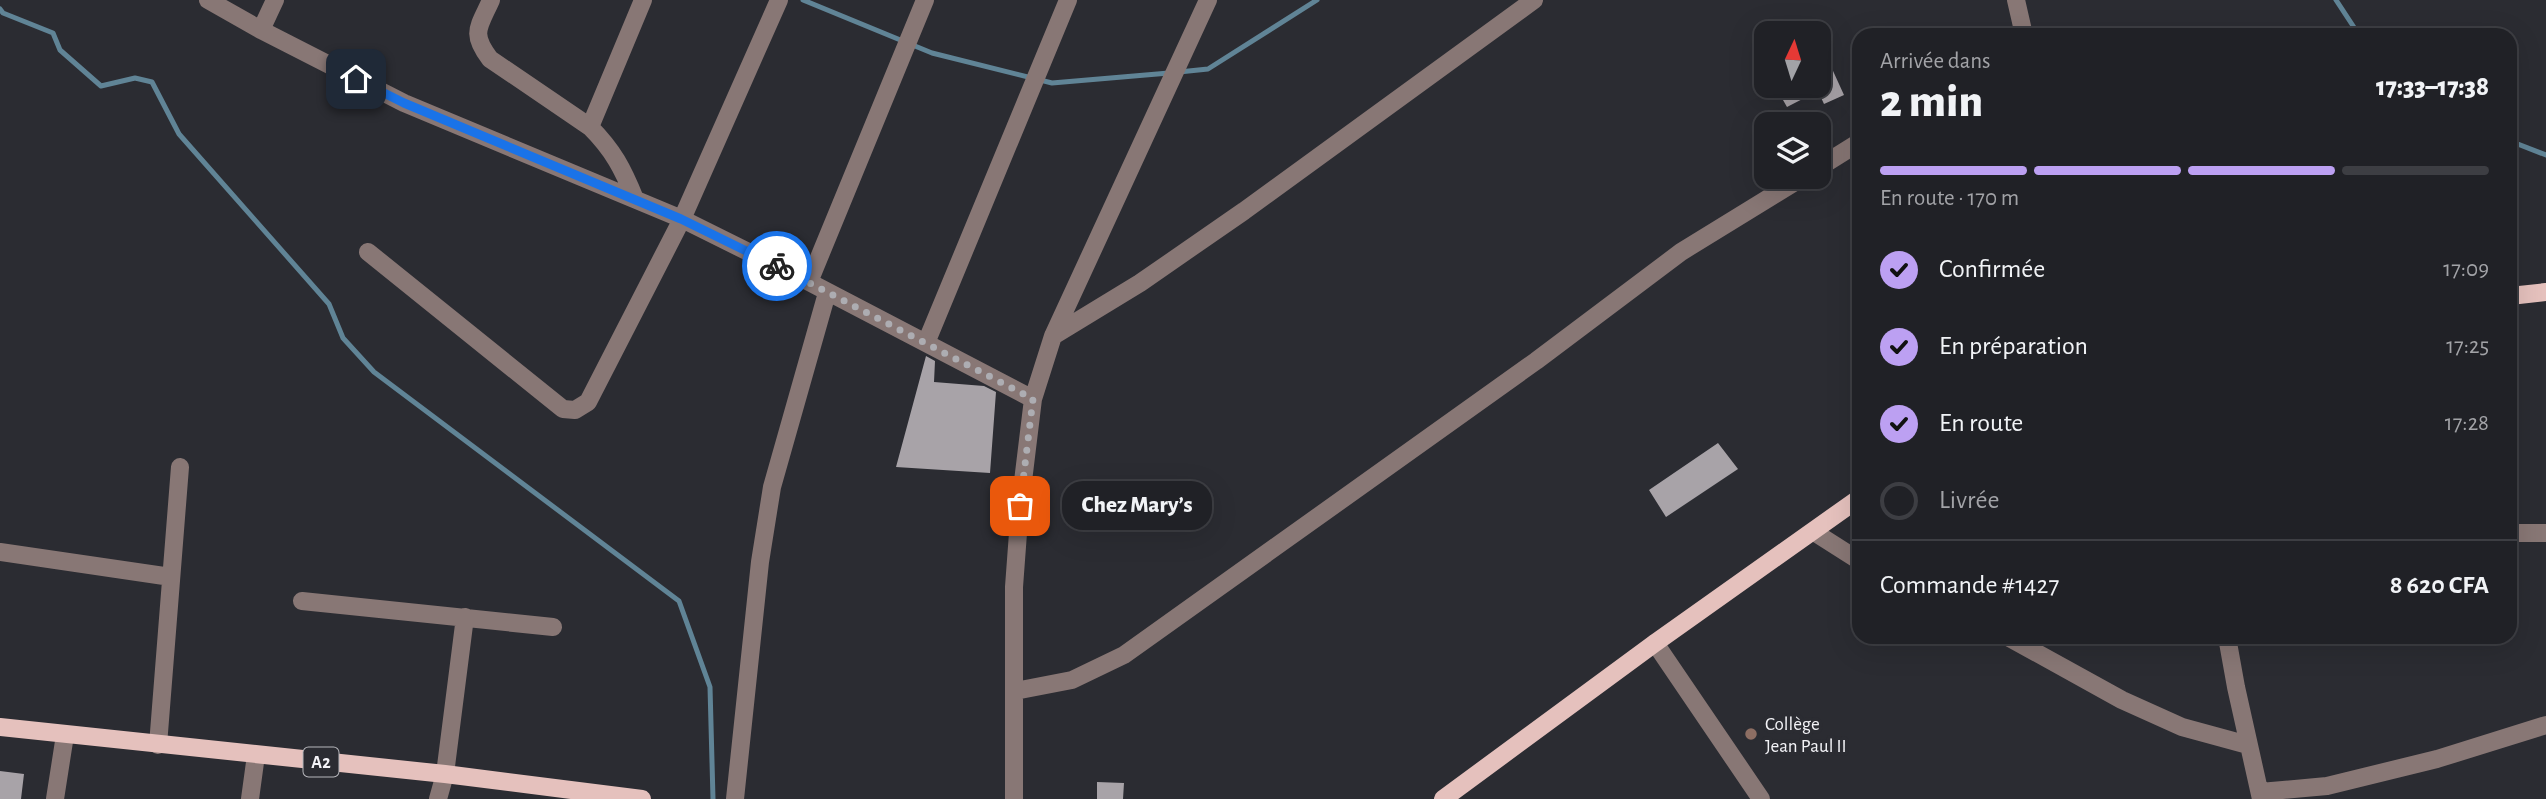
<!DOCTYPE html>
<html lang="fr">
<head>
<meta charset="utf-8">
<style>
	:root { --surface:#202126; --page:#28292e; --text:#f1f3f6; --muted:#a2a3a7; --line:#3d3e43; --accent:#bca0f2 }
	body { margin:0; font-family:"Alegreya Sans",sans-serif; background:var(--page); color:var(--text); height:100vh; display:flex; flex-direction:column; font-size:26px; white-space:nowrap }
	* { box-sizing:border-box; margin:0 }
	p { font-size:23px; color:var(--muted) }
	.icon { flex:none; width:38px; height:38px; fill:none; stroke:currentColor; stroke-width:2; stroke-linecap:round; stroke-linejoin:round }
	.map { position:relative; flex:1; overflow:hidden }
	.drawer { position:absolute; left:1852px; top:28px; width:665px; height:616px; display:flex; flex-direction:column; background:var(--surface); border-radius:21px; box-shadow:0 7px 28px #0002,0 0 0 2px var(--line) }
	.drawer>* { flex:none }
	.needle { width:46px; rotate:4deg }
	.tools { position:absolute; left:1754px; top:21px; display:grid; gap:14px }
	.tools a { display:grid; place-items:center; width:77px; height:77px; border-radius:14px; background:var(--surface); box-shadow:0 7px 28px #0002,0 0 0 2px var(--line); font-size:35px }
	.pin { position:absolute; display:grid; place-items:center; width:60px; height:60px; color:#fff; margin:-30px; border-radius:14px; box-shadow:0 4px 10px #0006 }
	.courier { position:absolute; display:grid; place-items:center; width:70px; height:70px; margin:-35px; border:5px solid #1a73e8; border-radius:50%; background:#fff; color:#222; box-shadow:0 2px 9px #0007 }
	.bubble { position:absolute; height:49px; border-radius:21px; background:var(--surface); box-shadow:0 7px 28px #0002,0 0 0 2px var(--line); font-size:23px; font-weight:800; line-height:49px; text-align:center }
	.overview em { font-style:normal; font-weight:800 }
	.overview div { display:flex; flex-direction:column-reverse }
	.overview { display:flex; align-items:center; justify-content:space-between; height:119px; padding:0 28px }
	h1 { font-size:46px; font-weight:800; line-height:52px }
	.bar { display:grid; grid-template-columns:repeat(4,1fr); gap:10px 7px; align-content:center; height:84px; padding:0 28px }
	.bar i { height:9px; border-radius:5px; background:var(--line) }
	.bar .on { background:var(--accent) }
	.bar p { grid-column:span 4 }
	.line { display:flex; align-items:center; gap:18px; padding:0 28px; border-top:2px solid var(--line) }
	.line div { flex:1 }
	ol { padding:0 28px; list-style:none }
	li { display:flex; align-items:center; gap:21px; height:77px }
	li p { margin-inline-start:auto }
	li .icon { padding:7px; border-radius:50%; background:var(--accent); color:#111; stroke-width:4 }
	li:last-child { color:var(--muted) }
	li i { width:38px; height:38px; border:4px solid var(--line); border-radius:50% }
	.map>svg:first-child { display:block }
	.lines { fill:none; stroke-linecap:round; stroke-linejoin:round }
	.stream { stroke:#608496; stroke-width:5 }
	.building { fill:#a8a3a8 }
	.minor { stroke:#887775; stroke-width:18 }
	.major { stroke:#e5c1bd; stroke-width:18 }
	.done { stroke:#adadb2; stroke-width:7; stroke-dasharray:0 12.6 }
	.route { stroke:#1a73e8; stroke-width:9 }
	.education-dot { fill:#8d6e63; stroke:#2b2c32; stroke-width:2.5 }
	.labels { text-anchor:middle; stroke-width:7; stroke-linejoin:round; paint-order:stroke }
	.shield { fill:#2b2c32; stroke:#b7b7bc; stroke-width:2 }
	.shield-label { font-size:18px; font-weight:bold; fill:#f3f3f7 }
	.poi-label { font-size:19px; fill:#f3f3f7; stroke:#2b2c32; text-anchor:start }
</style>
</head>
<body>
<div class="map">
<svg width="2546" height="799" viewBox="0 0 2546 799">
	<rect width="100%" height="100%" fill="#2b2c32"/>
	<g class="lines">
		<path class="stream" d="M803,0L932,53L1052,83L1169,73
			M2336,0L2359,35
			M0,9L3,13L53,33L60,50L101,86L135,78L152,82L179,134L329,304L343,338L374,372L679,601L710,687L713,799
			M1179,72L1208,69L1317,0
			M2510,141L2546,155"/>
	</g>
	<path class="building" d="M1818,38L1844,95L1824,104L1818,91L1787,107L1775,86H1818Z
		M926,356L935,361L934,382L984,386L996,392L990,473L896,467Z
		M1718,443L1738,469L1666,517L1649,490Z
		M0,771L24,774L21,799H0Z
		M1097,782L1124,783L1123,799H1097Z"/>
	<g class="lines">
		<path class="minor" d="M208,0L261,30L404,103L682,219L809,282L1033,399
			M491,0C479,27 470,33 490,59L590,127
			M2016,0L2024,35
			M261,30L275,0
			M1818,168L1858,143
			M635,199C623,169 613,150 590,127L643,0
			M368,252L563,409L575,410L588,402L682,219L779,0
			M809,282L925,0
			M1053,336L1140,283L1244,211L1534,0
			M926,343L1068,0
			M1814,532L1858,560
			M2510,533H2546
			M0,552L171,577
			M302,601L553,627
			M2008,637L2122,700L2182,727L2248,745
			M2227,637L2236,687L2261,799
			M1655,643L1761,799
			M1015,691L1072,680L1124,655L1536,361L1681,252L1803,177
			M158,745L180,467
			M2260,792L2327,786L2437,759L2546,725
			M55,799L65,735
			M250,799L256,755
			M438,799L445,774L465,617
			M735,799L760,562L772,487L827,293
			M1014,799V587L1020,506L1033,399L1053,336L1208,0"/>
		<path class="major" d="M2510,296L2546,292
			M0,727L445,774L642,799
			M1443,799L1655,643L1858,499"/>
	</g>
	<g class="lines">
		<path class="done" d="M777,266L1033,399L1020,506"/>
		<path class="route" d="M356,79L404,103L681,219L777,266"/>
	</g>
	<circle class="education-dot" cx="1751" cy="734" r="7"/>
	<g class="labels">
		<rect class="shield" x="303.5" y="747.5" width="35" height="29" rx="5"/>
		<g class="shield-label">
			<text x="321" y="768">A2</text>
		</g>
		<g class="poi-label">
			<text x="1765" y="730">Collège<tspan x="1765" dy="22">Jean Paul II</tspan></text>
		</g>
	</g>
</svg>
<div class="tools">
<a><svg class="needle" viewBox="-14 -14 28 28"><path d="M0-13l5 13h-10z" fill="#e53935"/><path d="M0 13l5-13h-10z" fill="#a2a3a7"/></svg></a>
<a><svg class="icon" aria-label="layers" viewBox="0 0 24 24"><path d="M12 4l9 5-9 5-9-5zM3 14l9 5 9-5"/></svg></a>
</div>
<div class="pin" style="left:1020px;top:506px;background:#ea580c"><svg class="icon" aria-label="bag" viewBox="0 0 24 24"><path d="M5 8h14l-1 12H6zM9 8a3 3 0 0 1 6 0"/></svg></div>
<div class="pin" style="left:356px;top:79px;background:#1f2937"><svg class="icon" aria-label="home" viewBox="0 0 24 24"><path d="M3 11l9-7 9 7M6 9v11h12V9"/></svg></div>
<div class="courier" style="left:777px;top:266px"><svg class="icon" aria-label="bike" viewBox="0 0 24 24"><circle cx="6" cy="16" r="4"/><circle cx="18" cy="16" r="4"/><path d="M6 16l4-8h5l3 8M10 8l3 8H6M13 5h3"/></svg></div>
<div class="bubble" style="left:1062px;top:481px;width:150px">Chez Mary’s</div>
<section class="drawer">
<div class="overview"><div><h1>2 min</h1><p>Arrivée dans</p></div><em>17:33–17:38</em></div>
<div class="bar"><i class="on"></i><i class="on"></i><i class="on"></i><i></i><p>En route · 170 m</p></div>
<ol>
<li><svg class="icon" aria-label="check" viewBox="0 0 24 24"><path d="M5 12l5 5 9-10"/></svg>Confirmée<p>17:09</p></li>
<li><svg class="icon" aria-label="check" viewBox="0 0 24 24"><path d="M5 12l5 5 9-10"/></svg>En préparation<p>17:25</p></li>
<li><svg class="icon" aria-label="check" viewBox="0 0 24 24"><path d="M5 12l5 5 9-10"/></svg>En route<p>17:28</p></li>
<li><i></i>Livrée</li>
</ol>
<div class="line" style="height:91px"><div>Commande #1427</div><b>8 620 CFA</b></div>
</section>
</div>
</body>
</html>
